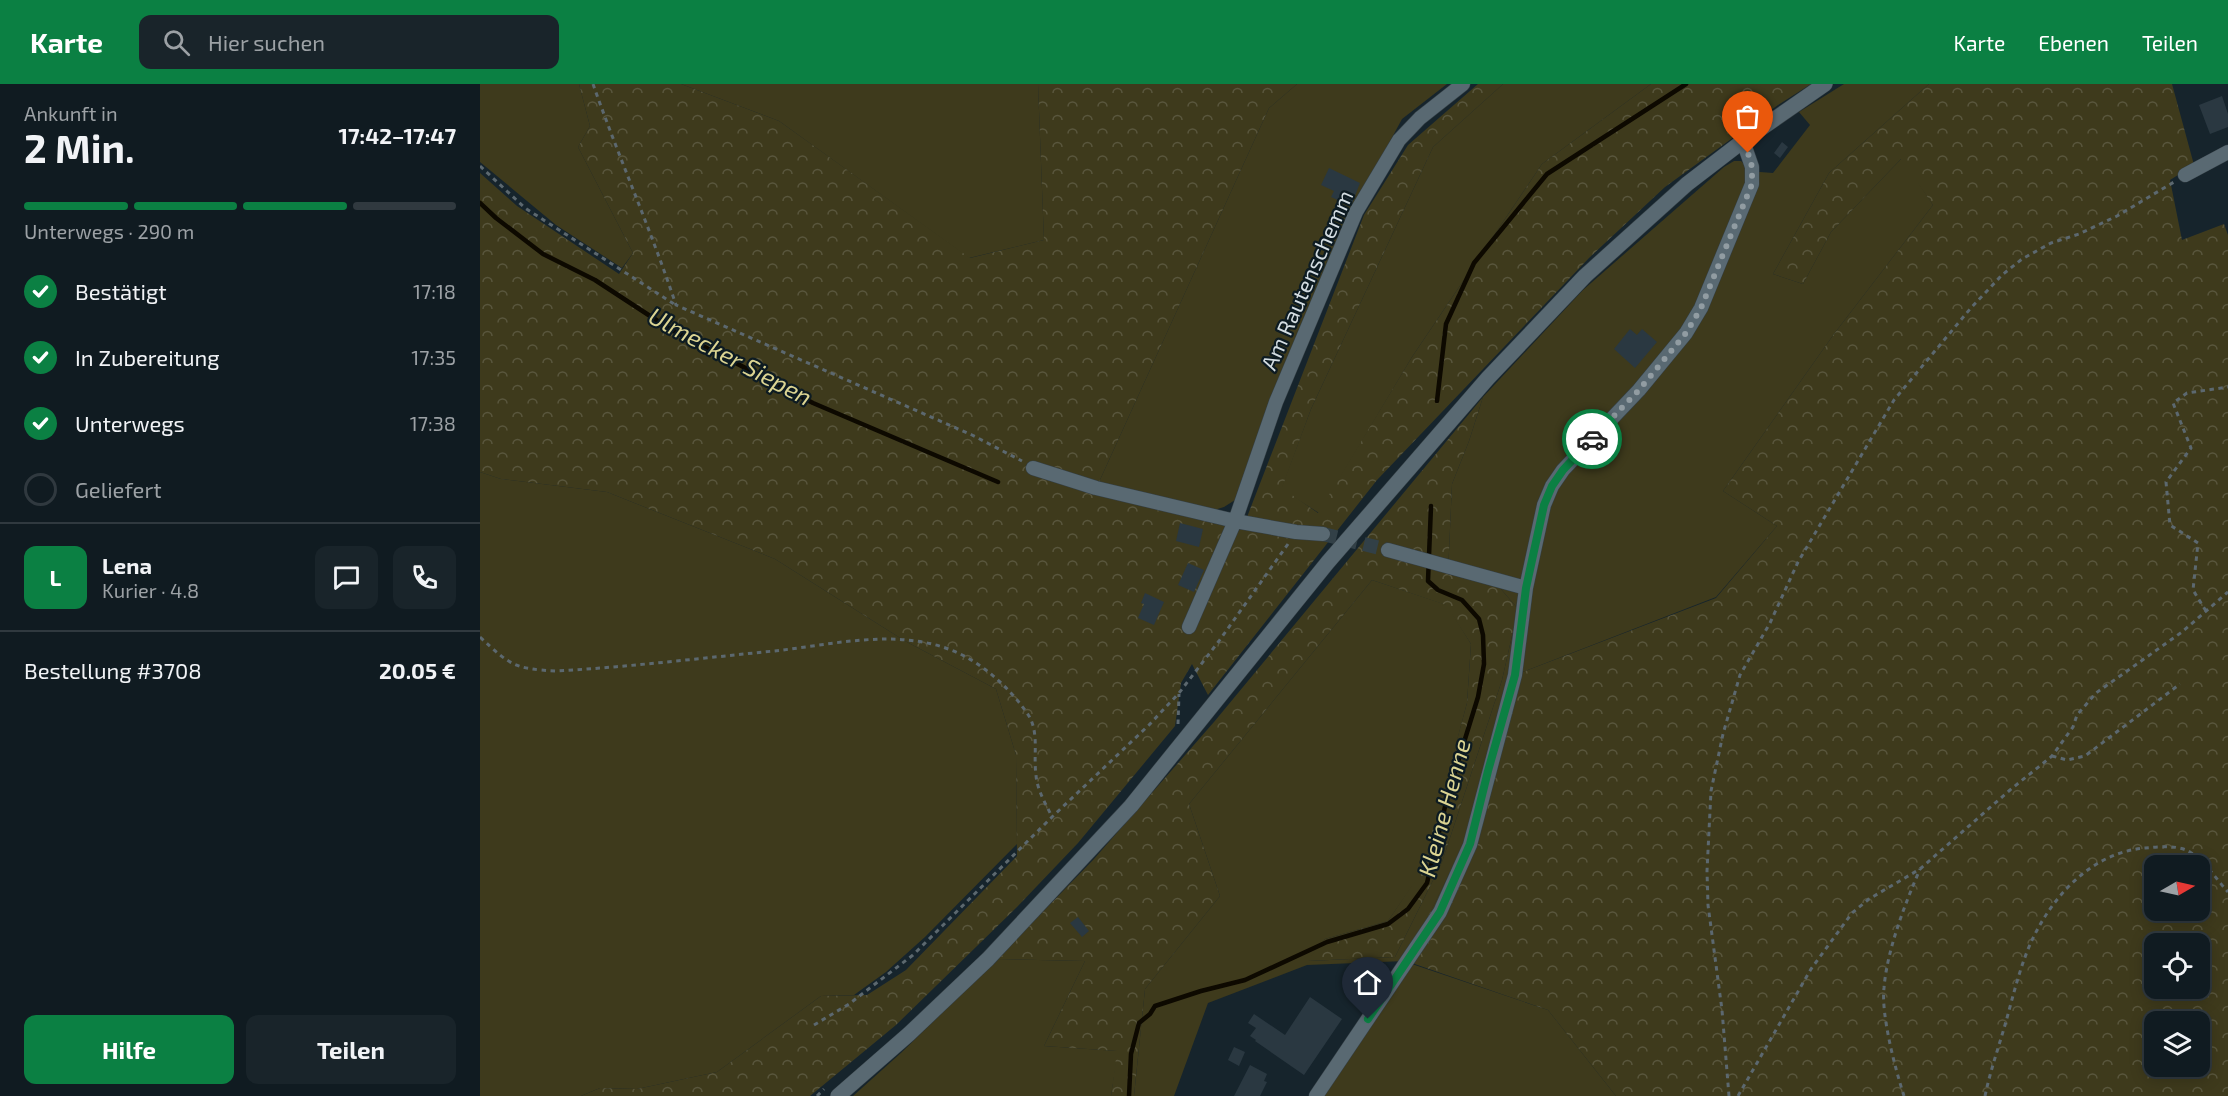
<!DOCTYPE html>
<html lang="de">
<head>
<meta charset="utf-8">
<style>
	:root { --surface:#101b21; --page:#19242a; --text:#f1f3f6; --muted:#9ca1a5; --line:#30393f; --accent:#0b8043 }
	body { margin:0; font-family:"Exo 2",sans-serif; background:var(--page); color:var(--text); height:100vh; display:flex; flex-direction:column; font-size:22px; white-space:nowrap }
	* { box-sizing:border-box; margin:0 }
	p { font-size:20px; color:var(--muted) }
	.icon { flex:none; width:33px; height:33px; fill:none; stroke:currentColor; stroke-width:2; stroke-linecap:round; stroke-linejoin:round }
	.map { position:relative; flex:1; overflow:hidden }
	.sheet { display:flex; flex-direction:column; background:var(--surface); width:480px }
	.sheet>* { flex:none }
	.needle { width:39px; rotate:81deg }
	.fabs { position:absolute; left:1664px; top:771px; display:grid; gap:12px }
	.fabs a { display:grid; place-items:center; width:66px; height:66px; border-radius:12px; background:var(--surface); box-shadow:0 3px 15px #0003,0 0 0 2px var(--line); font-size:30px }
	.pin { position:absolute; display:grid; place-items:center; width:51px; height:51px; color:#fff; margin:-62px -26px; border-radius:50% 50% 50% 0; rotate:-45deg; box-shadow:0 0 6px #0007 }
	.pin .icon { rotate:45deg }
	.courier { position:absolute; display:grid; place-items:center; width:60px; height:60px; margin:-30px; border:4px solid #0b8043; border-radius:50%; background:#fff; color:#222; box-shadow:0 2px 8px #0007 }
	.summary em { font-style:normal; font-weight:700 }
	.summary div { display:flex; flex-direction:column-reverse }
	.summary { display:flex; align-items:center; justify-content:space-between; height:102px; padding:0 24px }
	h1 { font-size:39px; font-weight:700; line-height:45px }
	.bar { display:grid; grid-template-columns:repeat(4,1fr); gap:9px 6px; align-content:center; height:72px; padding:0 24px }
	.bar i { height:8px; border-radius:4px; background:var(--line) }
	.bar .current { background:var(--accent) }
	.bar p { grid-column:span 4 }
	.line { display:flex; align-items:center; gap:15px; padding:0 24px; border-top:2px solid var(--line) }
	.line div { flex:1 }
	.round { display:grid; place-items:center; flex:none; width:63px; height:63px; border-radius:12px; background:var(--page) }
	ol { padding:0 24px; list-style:none }
	li { display:flex; align-items:center; gap:18px; height:66px }
	li p { margin-inline-start:auto }
	li .icon { padding:6px; border-radius:50%; background:var(--accent); color:#fff; stroke-width:4 }
	li:last-child { color:var(--muted) }
	li i { width:33px; height:33px; border:3px solid var(--line); border-radius:50% }
	.button { display:flex; gap:12px; margin-top:auto; padding:12px 24px }
	.button a { flex:1; height:69px; border-radius:12px; background:var(--accent); color:#fff; font-size:24px; font-weight:700; line-height:69px; text-align:center }
	.button a+a { background:var(--page); color:var(--text) }
	header { display:flex; align-items:center; gap:36px; box-sizing:border-box; height:84px; padding:0 30px; background:var(--accent); color:#fff }
	header strong { font-size:28px }
	nav { display:flex; gap:33px; margin-inline-start:auto; font-size:21px }
	.search { width:420px; height:54px; background:var(--page); display:flex; align-items:center; gap:15px; box-sizing:border-box; padding:0 21px; border-radius:12px; color:var(--muted); font-size:22px }
	main { display:flex; flex:1; min-height:0 }
	.map>svg:first-child { display:block }
	.green { fill:#3e3a1c }
	.forest { fill:url(#forest-crowns); fill-rule:evenodd }
	.lines { fill:none; stroke-linecap:round; stroke-linejoin:round }
	.stream { stroke:#0d0900; stroke-width:4.5 }
	.building { fill:#2a3841 }
	.minor-tunnel { stroke:#324047; stroke-width:14; stroke-dasharray:14 7; stroke-linecap:butt }
	.minor-casing { stroke:#343f45; stroke-width:15 }
	.secondary-casing { stroke:#343f45; stroke-width:16 }
	.path { stroke:#5c686f; stroke-width:3; stroke-dasharray:4.5 4.5; stroke-linecap:butt }
	.minor { stroke:#596972; stroke-width:14 }
	.secondary { stroke:#596972; stroke-width:15 }
	.done { stroke:#919ca2; stroke-width:6; stroke-dasharray:0 10.8 }
	.route { stroke:#0b8043; stroke-width:8 }
	.labels { text-anchor:middle; stroke-width:4.5; stroke-linejoin:round; paint-order:stroke }
	.street-label { font-size:22px; fill:#d3dce1; stroke:#0d1b22 }
	.water-label { font-size:24px; font-style:italic; fill:#dbd492; stroke:#0d1b22 }
</style>
</head>
<body>
<header>
<strong>Karte</strong>
<div class="search"><svg class="icon" aria-label="search" viewBox="0 0 24 24"><circle cx="10" cy="10" r="6"/><path d="M15 15l6 6"/></svg>Hier suchen</div>
<nav><a>Karte</a><a>Ebenen</a><a>Teilen</a></nav>
</header>
<main>
<section class="sheet">
<div class="summary"><div><h1>2 Min.</h1><p>Ankunft in</p></div><em>17:42–17:47</em></div>
<div class="bar"><i class="current"></i><i class="current"></i><i class="current"></i><i></i><p>Unterwegs · 290 m</p></div>
<ol>
<li><svg class="icon" aria-label="check" viewBox="0 0 24 24"><path d="M5 12l5 5 9-10"/></svg>Bestätigt<p>17:18</p></li>
<li><svg class="icon" aria-label="check" viewBox="0 0 24 24"><path d="M5 12l5 5 9-10"/></svg>In Zubereitung<p>17:35</p></li>
<li><svg class="icon" aria-label="check" viewBox="0 0 24 24"><path d="M5 12l5 5 9-10"/></svg>Unterwegs<p>17:38</p></li>
<li><i></i>Geliefert</li>
</ol>
<div class="line" style="height:108px"><b class="round" style="background:var(--accent);color:#fff">L</b><div><b>Lena</b><p>Kurier · 4.8</p></div><a class="round"><svg class="icon" aria-label="chat" viewBox="0 0 24 24"><path d="M4 5h16v11H9l-5 4z"/></svg></a><a class="round"><svg class="icon" aria-label="phone" viewBox="0 0 24 24"><path d="M5 4h4l2 5-3 2q2 4 5 5l2-3 5 2v4C11 20 4 13 5 4z"/></svg></a></div>
<div class="line" style="height:78px"><div>Bestellung #3708</div><b>20.05 €</b></div>
<div class="button"><a>Hilfe</a><a>Teilen</a></div>
</section>
<div class="map">
<svg width="1748" height="1012" viewBox="0 0 1748 1012">
	<defs>
		<pattern id="forest-crowns" width="20" height="18" patternUnits="userSpaceOnUse" patternTransform="scale(1.5)"><rect width="20" height="18" fill="#3e3a1c"/><path d="M2 6a3 3 0 1 1 6 0M12 15a3 3 0 1 1 6 0" fill="none" stroke="#59563d"/></pattern>
	</defs>
	<rect width="100%" height="100%" fill="#16242c"/>
	<path class="green" d="M0,0H99L110,42L98,63L153,169L142,184L76,141L0,78Z
		M201,0H558L564,156L489,174L299,37Z
		M817,0H967L922,35L881,111L755,416L744,423L731,427L619,398L789,24Z
		M1023,0H1171L1062,80L932,273L839,429L801,405L831,325L953,63Z
		M1364,0H1449L1349,89L1293,190L1323,200L1351,148L1422,74L1453,121L1354,250L1243,407L1297,442L1236,513L1035,591L997,733L926,878L1068,926L1136,1012H836L925,877L827,881L728,919L694,1012H654L665,905L740,812L709,720L892,496L967,521L991,560L987,619L942,788L908,837L845,855L828,877L915,873L962,778L1022,596L1038,525L1020,504L968,490L972,400L989,357L1003,313L1103,206L1244,83L1254,77H1261L1265,81L1267,87L1293,89L1330,41L1319,28Z
		M0,388L21,395L127,408L295,475L425,557L516,605L536,671L537,760L445,853L406,888L374,911L341,912L237,988L157,1005L120,1004L101,1012H0Z
		M517,875L605,877L564,962L638,967L631,1012H373L422,968Z"/>
	<path class="forest" d="M99,0H201L299,37L490,174L564,156L558,0H817L789,24L619,398L610,409L762,446L884,131L928,61L998,0H1023L953,63L831,325L802,404L838,429L932,273L1062,80L1171,0H1331L1298,21L1185,103L1109,174L897,396L728,611L712,580L701,599L695,642L598,759L537,823L416,941L330,1012H101L120,1004L157,1005L237,988L341,912L387,911L426,886L537,772L536,671L516,605L425,557L295,475L127,408L21,395L0,388V89L37,122L139,190L153,169L98,63L110,42Z
		M1449,0H1692L1714,81L1690,96L1702,156L1744,140L1748,151V1012H1136L1068,926L926,877L997,733L1035,591L1236,514L1297,442L1243,407L1354,250L1453,121L1421,75L1351,148L1323,200L1293,190L1349,89ZM1674,782H1719V826H1674ZM1674,860H1719V904H1674ZM1674,938H1719V982H1674Z
		M1003,313L989,357L972,400L968,490L1020,504L1038,525L1022,596L962,778L915,873L827,877L845,855L908,837L941,788L987,619L991,560L966,521L892,496L709,720L740,812L665,905L654,1012H631L637,967L564,962L605,877L517,875L614,775L734,638Z"/>
	<g class="lines">
		<path class="stream" d="M0,119L16,134L63,170L115,196L190,245L333,319L518,398
			M957,317L966,240L994,179L1067,90L1206,0
			M649,1012L651,970L659,939L670,930L675,922L721,907L765,896L847,858L908,840L928,825L947,799L968,710L998,613L1004,580L1003,551L999,535L982,516L958,506L948,497L951,422"/>
	</g>
	<path class="building" d="M1742,12L1748,30V43L1730,50L1719,21Z
		M1302,58L1308,63L1300,74L1294,69Z
		M849,84L880,99L871,122L851,113L854,107L841,101Z
		M1150,245L1157,251L1162,245L1177,258L1155,284L1134,265Z
		M700,439L723,445L719,463L696,457Z
		M708,479L724,486L714,508L698,501Z
		M665,509L684,518L674,541L658,534L664,520L661,519Z
		M598,833L609,847L602,853L590,839Z
		M830,913L862,935L824,991L775,957L776,956L770,952L776,944L768,939L774,930L805,951Z
		M754,963L765,968L759,982L748,976Z
		M770,981L787,990L784,997L787,998L780,1012H754Z"/>
	<g class="lines">
		<path class="minor-tunnel" d="M843,450L908,466"/>
		<g class="minor-casing">
			<path id="minor" d="M1705,91L1748,68
				M553,384L616,404L755,437L709,543
				M843,450L816,448L755,437L796,318L876,128L919,56L940,34L983,0
				M908,466L1046,504
				M836,1012L960,828L990,761L1035,591L1046,504L1064,421L1072,402L1083,386L1159,306L1206,249L1221,224L1272,100V83L1263,57"/>
		</g>
		<g class="secondary-casing">
			<path id="secondary" d="M358,1012L429,950L508,875L651,722L848,478L1008,294L1105,192L1207,100L1263,57L1345,0"/>
		</g>
		<path class="path" d="M113,0C139,74 171,146 196,221L492,351L542,377
			M0,82L45,124L194,220
			M1726,527L1713,506L1718,459L1690,441L1686,398L1711,364L1693,319L1707,309L1748,303
			M0,553C30,581 34,585 76,587C149,583 222,574 294,567C351,561 415,544 471,566C500,577 529,603 547,629C560,647 553,670 556,691C557,706 566,720 572,733
			M698,640L699,610
			M1572,672L1587,676L1605,672L1700,600
			M334,941L369,920L433,871L572,733L669,641L699,609L739,557L808,460
			M337,1012L344,1005
			M1249,1012L1242,926L1228,821L1227,787L1231,707L1243,650L1260,591L1290,539L1318,478L1414,316L1490,225L1522,191L1542,175L1571,159L1599,150L1637,132L1694,98
			M1258,1012L1331,885L1372,829L1389,815L1440,785L1530,706L1572,672L1593,643L1597,631L1616,609L1702,548L1748,508
			M1424,1012C1415,984 1401,931 1404,904C1407,866 1425,820 1440,785
			M1505,1012C1510,988 1518,965 1525,941C1533,913 1541,877 1555,850C1577,807 1615,768 1665,764C1678,763 1694,761 1706,766C1723,774 1736,795 1748,808"/>
		<use href="#minor" class="minor"/>
		<use href="#secondary" class="secondary"/>
	</g>
	<g class="lines">
		<path class="done" d="M1112,355L1159,306L1206,249L1221,224L1272,100V83L1268,69"/>
		<path class="route" d="M888,935L960,828L990,760L1008,687L1035,591L1046,504L1064,421L1072,402L1083,386L1112,355"/>
	</g>
	<g class="labels">
		<g class="street-label">
			<text transform="translate(827 196) rotate(-66)" y="8">Am Rautenschemm</text>
		</g>
		<g class="water-label">
			<text transform="translate(250 273) rotate(28)" y="8">Ulmecker Siepen</text>
			<text transform="translate(965 724) rotate(-75)" y="8">Kleine Henne</text>
		</g>
	</g>
</svg>
<div class="fabs">
<a><svg class="needle" viewBox="-14 -14 28 28"><path d="M0-13l5 13h-10z" fill="#e53935"/><path d="M0 13l5-13h-10z" fill="#9ca1a5"/></svg></a>
<a><svg class="icon" aria-label="locate" viewBox="0 0 24 24"><circle cx="12" cy="12" r="6"/><path d="M12 2v4M12 18v4M2 12h4M18 12h4"/></svg></a>
<a><svg class="icon" aria-label="layers" viewBox="0 0 24 24"><path d="M12 4l9 5-9 5-9-5zM3 14l9 5 9-5"/></svg></a>
</div>
<div class="pin" style="left:1268px;top:69px;background:#ea580c"><svg class="icon" aria-label="bag" viewBox="0 0 24 24"><path d="M5 8h14l-1 12H6zM9 8a3 3 0 0 1 6 0"/></svg></div>
<div class="pin" style="left:888px;top:935px;background:#1f2937"><svg class="icon" aria-label="home" viewBox="0 0 24 24"><path d="M3 11l9-7 9 7M6 9v11h12V9"/></svg></div>
<div class="courier" style="left:1112px;top:355px"><svg class="icon" aria-label="car" viewBox="0 0 24 24"><path d="M5 17H2v-5l4-1 3-4h7l3 4 3 1v5h-3M9 17h6M6 11h13"/><circle cx="7" cy="17" r="2"/><circle cx="17" cy="17" r="2"/></svg></div>
</div>
</main>
</body>
</html>
